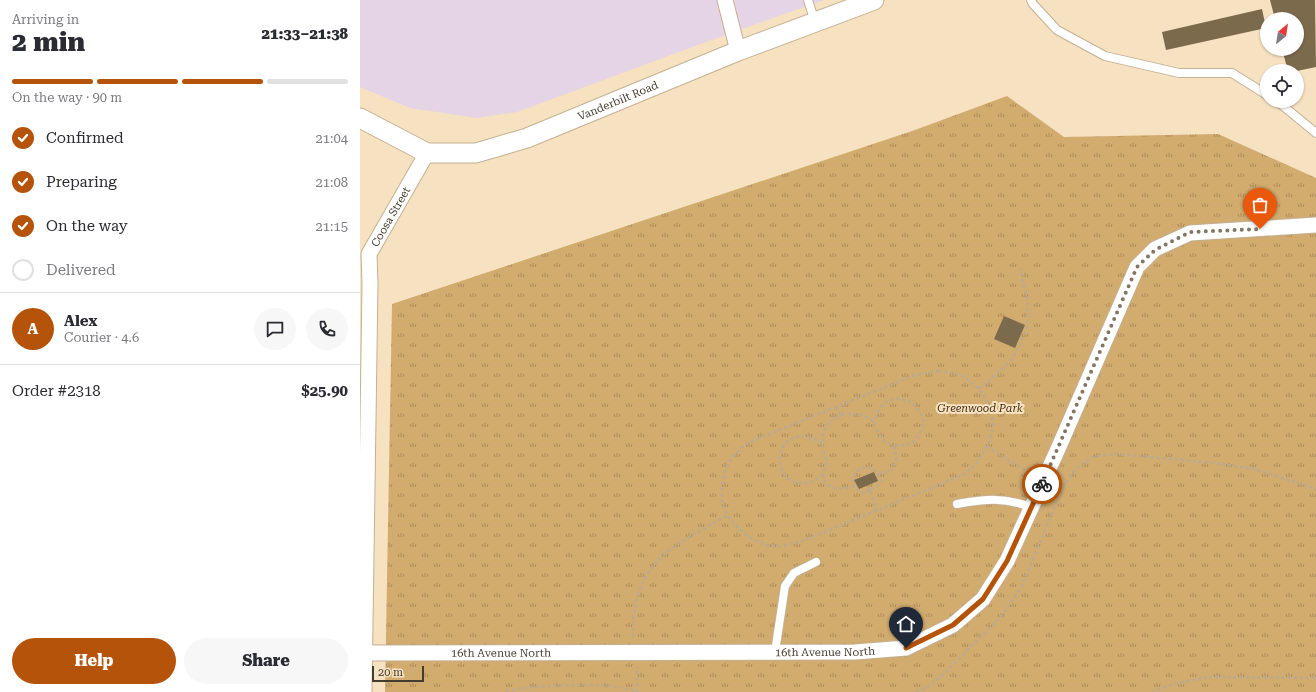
<!DOCTYPE html>
<html lang="en">
<head>
<meta charset="utf-8">
<style>
	:root { --surface:#fff; --page:#f7f7f7; --text:#2b2b33; --muted:#7c7c81; --line:#e1e1e2; --accent:#b45309 }
	body { margin:0; font-family:"Roboto Serif",serif; background:var(--page); color:var(--text); height:100vh; display:flex; flex-direction:column; font-size:15px; white-space:nowrap }
	* { box-sizing:border-box; margin:0 }
	p { font-size:13px; color:var(--muted) }
	.icon { flex:none; width:22px; height:22px; fill:none; stroke:currentColor; stroke-width:2; stroke-linecap:round; stroke-linejoin:round }
	.map { position:relative; flex:1; overflow:hidden }
	.side { display:flex; flex-direction:column; background:var(--surface); width:360px }
	.side>* { flex:none }
	.needle { width:26px; rotate:30deg }
	.tools { position:absolute; left:900px; top:12px; display:grid; gap:8px }
	.tools a { display:grid; place-items:center; width:44px; height:44px; border-radius:50%; background:var(--surface); box-shadow:0 1px 3px #0004; font-size:20px }
	.scale { position:absolute; left:12px; bottom:10px; width:52px; box-sizing:border-box; padding-left:4px; border:2px solid #443c2f; border-top:0; font-size:11px; line-height:14px; white-space:nowrap; color:#443c2f; -webkit-text-stroke:3px #f6e1c1; paint-order:stroke }
	.pin { position:absolute; display:grid; place-items:center; width:34px; height:34px; color:#fff; margin:-41px -17px; border-radius:50% 50% 50% 0; rotate:-45deg; box-shadow:0 0 4px #0007 }
	.pin .icon { rotate:45deg }
	.courier { position:absolute; display:grid; place-items:center; width:40px; height:40px; margin:-20px; border:3px solid #b45309; border-radius:50%; background:#fff; color:#222; box-shadow:0 1px 5px #0007 }
	.overview em { font-style:normal; font-weight:800 }
	.overview div { display:flex; flex-direction:column-reverse }
	.overview { display:flex; align-items:center; justify-content:space-between; height:68px; padding:0 12px }
	h1 { font-size:26px; font-weight:800; line-height:30px }
	.bar { display:grid; grid-template-columns:repeat(4,1fr); gap:6px 4px; align-content:center; height:48px; padding:0 12px }
	.bar i { height:5px; border-radius:3px; background:var(--line) }
	.bar .current { background:var(--accent) }
	.bar p { grid-column:span 4 }
	.line { display:flex; align-items:center; gap:10px; padding:0 12px; border-top:1px solid var(--line) }
	.line div { flex:1 }
	.round { display:grid; place-items:center; flex:none; width:42px; height:42px; border-radius:21px; background:var(--page) }
	ol { padding:0 12px; list-style:none }
	li { display:flex; align-items:center; gap:12px; height:44px }
	li p { margin-inline-start:auto }
	li .icon { padding:4px; border-radius:50%; background:var(--accent); color:#fff; stroke-width:4 }
	li:last-child { color:var(--muted) }
	li i { width:22px; height:22px; border:2px solid var(--line); border-radius:50% }
	.primary-button { display:flex; gap:8px; margin-top:auto; padding:8px 12px }
	.primary-button a { flex:1; height:46px; border-radius:24px; background:var(--accent); color:#fff; font-size:16px; font-weight:800; line-height:46px; text-align:center }
	.primary-button a+a { background:var(--page); color:var(--text) }
	main { display:flex; flex:1; min-height:0 }
	.map>svg:first-child { display:block }
	.industrial { fill:#e5d4e5 }
	.park { fill:url(#park-tufts) }
	.building { fill:#7c6a4d }
	.lines { fill:none; stroke-linecap:round; stroke-linejoin:round }
	.service-casing { stroke:#c4b092; stroke-width:10 }
	.minor-casing { stroke:#c4b092; stroke-width:17 }
	.tertiary-casing { stroke:#c4b092; stroke-width:21 }
	.path { stroke:#bbaa90; stroke-width:2.5; stroke-dasharray:3 3; stroke-linecap:butt }
	.service { stroke:#fff; stroke-width:8 }
	.minor { stroke:#fff; stroke-width:15 }
	.tertiary { stroke:#fff; stroke-width:19 }
	.done { stroke:#827662; stroke-width:4; stroke-dasharray:0 7.2 }
	.route { stroke:#b45309; stroke-width:5 }
	.labels { text-anchor:middle; stroke-width:4; stroke-linejoin:round; paint-order:stroke }
	.street-label { font-size:11px; fill:#443c2f; stroke:#f6e1c1 }
	.park-label { font-size:11px; font-style:italic; fill:#453111; stroke:#f6e1c1 }
</style>
</head>
<body>
<main>
<section class="side">
<div class="overview"><div><h1>2 min</h1><p>Arriving in</p></div><em>21:33–21:38</em></div>
<div class="bar"><i class="current"></i><i class="current"></i><i class="current"></i><i></i><p>On the way · 90 m</p></div>
<ol>
<li><svg class="icon" aria-label="check" viewBox="0 0 24 24"><path d="M5 12l5 5 9-10"/></svg>Confirmed<p>21:04</p></li>
<li><svg class="icon" aria-label="check" viewBox="0 0 24 24"><path d="M5 12l5 5 9-10"/></svg>Preparing<p>21:08</p></li>
<li><svg class="icon" aria-label="check" viewBox="0 0 24 24"><path d="M5 12l5 5 9-10"/></svg>On the way<p>21:15</p></li>
<li><i></i>Delivered</li>
</ol>
<div class="line" style="height:72px"><b class="round" style="background:var(--accent);color:#fff">A</b><div><b>Alex</b><p>Courier · 4.6</p></div><a class="round"><svg class="icon" aria-label="chat" viewBox="0 0 24 24"><path d="M4 5h16v11H9l-5 4z"/></svg></a><a class="round"><svg class="icon" aria-label="phone" viewBox="0 0 24 24"><path d="M5 4h4l2 5-3 2q2 4 5 5l2-3 5 2v4C11 20 4 13 5 4z"/></svg></a></div>
<div class="line" style="height:52px"><div>Order #2318</div><b>$25.90</b></div>
<div class="primary-button"><a>Help</a><a>Share</a></div>
</section>
<div class="map">
<svg width="956" height="692" viewBox="0 0 956 692">
	<defs>
		<pattern id="park-tufts" width="24" height="20" patternUnits="userSpaceOnUse"><rect width="24" height="20" fill="#d2ab6f"/><path d="M3 7l-1-3M5 7V3M7 7l1-3M15 17l-1-3M17 17v-4M19 17l1-3" fill="none" stroke="#ac8c5c"/></pattern>
	</defs>
	<rect width="100%" height="100%" fill="#f6e1c1"/>
	<path class="industrial" d="M0,0H464L346,42L157,112L116,118L50,108L0,87Z"/>
	<path class="park" d="M647,96L704,137L858,134L956,178V692H25L32,304L555,130Z"/>
	<path class="building" d="M910,0H955L956,67L937,71H928L922,49H937V19H915Z
		M902,9L906,28L806,50L802,32Z
		M644,316L665,325L655,348L634,339Z
		M514,472L518,481L499,489L494,480Z"/>
	<g class="lines">
		<g class="service-casing">
			<path id="service" d="M448,0L455,22
				M671,0L673,4L697,30L745,56L819,73H872L907,95
				M917,101L956,133
				M597,504C627,499 643,497 671,507
				M415,652L425,586L434,573L456,562"/>
		</g>
		<g class="minor-casing">
			<g id="minor">
				<path d="M365,0L378,51"/>
				<path id="s1" d="M0,653L495,652L546,648L593,625L623,599L647,561L698,449L777,267L795,249L830,233L956,225"/>
				<path id="s2" d="M4,692L10,283L9,254L67,153"/>
			</g>
		</g>
		<g class="tertiary-casing">
			<g id="tertiary">
				<path id="s3" d="M0,118L67,153H116L167,138L378,51L514,0"/>
			</g>
		</g>
		<path class="path" d="M578,371L594,373L605,377L619,389L631,408L633,426L630,441L617,463L605,474L440,542C433,543 424,546 416,546C397,547 371,526 364,508C360,498 362,480 366,469C369,458 379,451 387,443L555,375Z
			M619,389L649,363L659,347L668,325L667,298L660,269
			M476,407L480,415
			M514,424C516,419 517,411 521,407C537,387 572,408 561,431C558,436 555,440 551,444L534,446
			M462,443C454,439 444,434 435,437C414,444 415,476 435,482C447,486 454,481 463,474
			M627,446L652,463L671,472
			M494,486C483,490 466,491 463,476C462,471 467,464 466,458C465,452 461,446 462,440C463,420 482,410 500,415C503,416 508,417 511,420C513,423 515,427 517,430C519,434 521,438 524,440C533,448 533,443 537,456C534,469 533,472 519,473
			M510,490L503,493L496,489L492,484C493,465 514,460 521,480L517,486L510,490L517,510
			M273,637C271,563 311,547 368,515
			M146,692C162,687 178,687 195,686C222,685 252,683 278,692
			M277,692V667
			M556,692L566,688L585,673L642,615L661,588L703,487L715,470L732,457L756,454L853,463L895,469L956,489
			M792,692L817,683L850,677L956,678"/>
		<use href="#service" class="service"/>
		<use href="#minor" class="minor"/>
		<use href="#tertiary" class="tertiary"/>
	</g>
	<g class="lines">
		<path class="done" d="M682,484L777,267L795,250L830,232L900,229"/>
		<path class="route" d="M546,648L593,625L623,599L647,561L682,484"/>
	</g>
	<g class="labels">
		<g class="street-label">
			<text dy="4" stroke="none"><textPath href="#s3" startOffset="276">Vanderbilt Road</textPath></text>
			<text dy="4" stroke="none"><textPath href="#s2" startOffset="481">Coosa Street</textPath></text>
			<text dy="4" stroke="none"><textPath href="#s1" startOffset="465">16th Avenue North</textPath></text>
			<text dy="4" stroke="none"><textPath href="#s1" startOffset="141">16th Avenue North</textPath></text>
		</g>
		<g class="park-label">
			<text x="620" y="412">Greenwood Park</text>
		</g>
	</g>
</svg>
<div class="tools">
<a><svg class="needle" viewBox="-14 -14 28 28"><path d="M0-13l5 13h-10z" fill="#e53935"/><path d="M0 13l5-13h-10z" fill="#7c7c81"/></svg></a>
<a><svg class="icon" aria-label="locate" viewBox="0 0 24 24"><circle cx="12" cy="12" r="6"/><path d="M12 2v4M12 18v4M2 12h4M18 12h4"/></svg></a>
</div>
<div class="scale">20 m</div>
<div class="pin" style="left:900px;top:229px;background:#ea580c"><svg class="icon" aria-label="bag" viewBox="0 0 24 24"><path d="M5 8h14l-1 12H6zM9 8a3 3 0 0 1 6 0"/></svg></div>
<div class="pin" style="left:546px;top:648px;background:#1f2937"><svg class="icon" aria-label="home" viewBox="0 0 24 24"><path d="M3 11l9-7 9 7M6 9v11h12V9"/></svg></div>
<div class="courier" style="left:682px;top:484px"><svg class="icon" aria-label="bike" viewBox="0 0 24 24"><circle cx="6" cy="16" r="4"/><circle cx="18" cy="16" r="4"/><path d="M6 16l4-8h5l3 8M10 8l3 8H6M13 5h3"/></svg></div>
</div>
</main>
</body>
</html>
